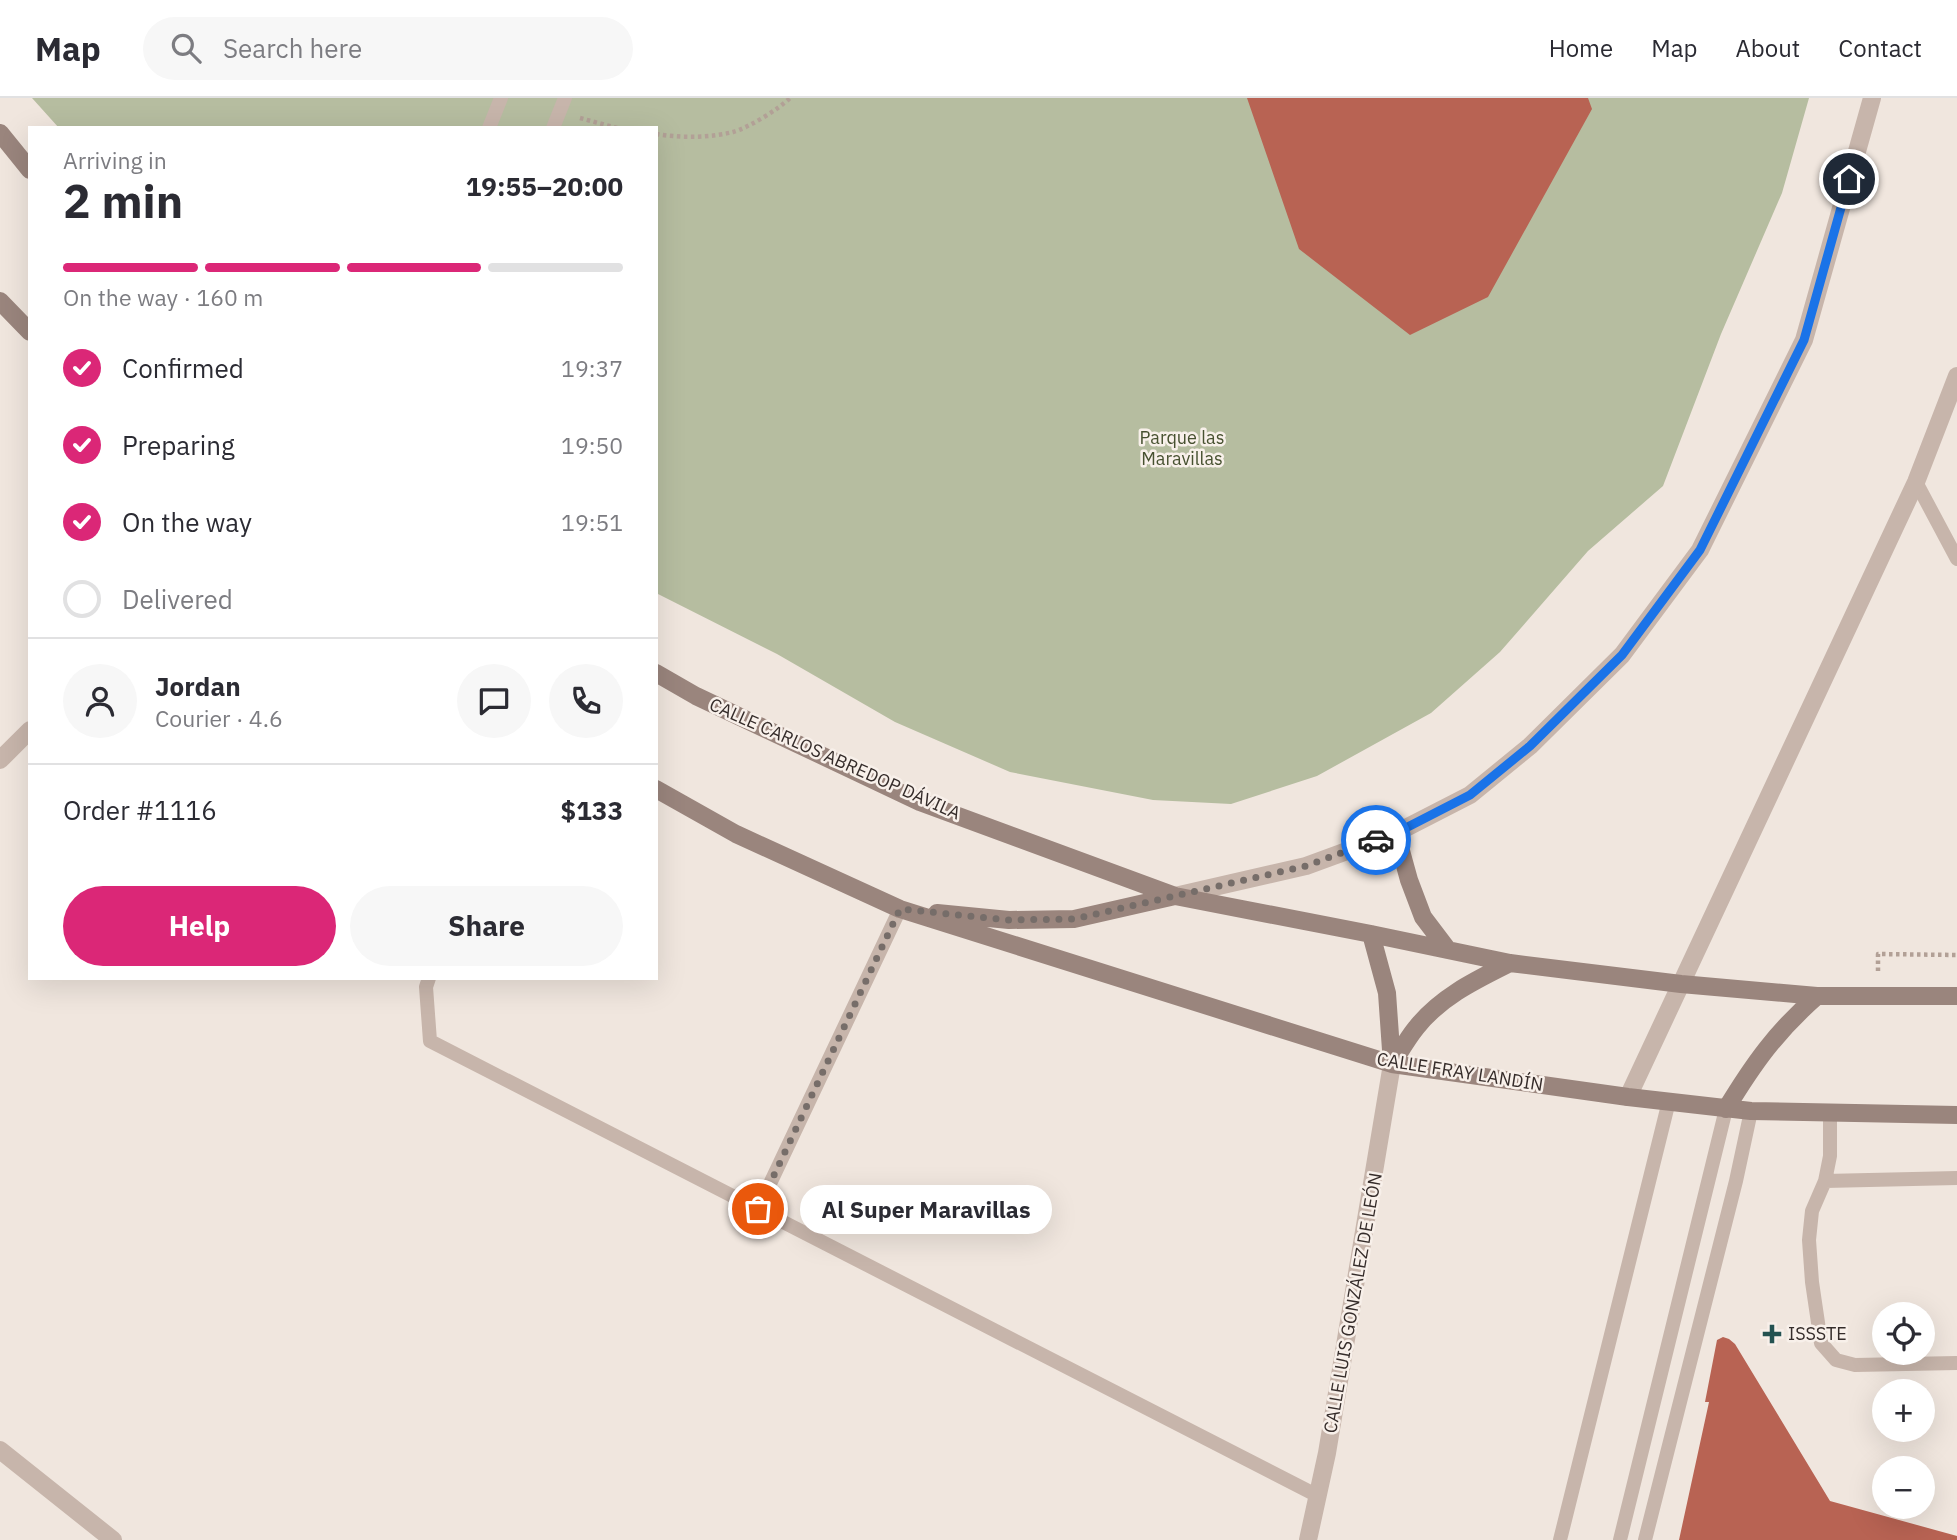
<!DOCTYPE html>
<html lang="en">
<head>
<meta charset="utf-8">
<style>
	:root { --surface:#fff; --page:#f7f7f7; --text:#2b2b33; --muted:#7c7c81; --line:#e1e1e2; --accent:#db2777 }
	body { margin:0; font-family:"IBM Plex Sans",sans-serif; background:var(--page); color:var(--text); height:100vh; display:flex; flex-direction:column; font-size:26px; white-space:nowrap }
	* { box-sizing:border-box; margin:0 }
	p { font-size:23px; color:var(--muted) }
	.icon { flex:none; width:38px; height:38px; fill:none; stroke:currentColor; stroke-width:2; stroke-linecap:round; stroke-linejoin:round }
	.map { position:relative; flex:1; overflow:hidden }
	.side { position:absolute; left:28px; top:28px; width:630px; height:854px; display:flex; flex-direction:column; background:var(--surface); border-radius:0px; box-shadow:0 7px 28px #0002 }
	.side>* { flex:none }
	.buttons { position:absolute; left:1872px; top:1204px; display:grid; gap:14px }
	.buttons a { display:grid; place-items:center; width:63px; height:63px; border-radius:50%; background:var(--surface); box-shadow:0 7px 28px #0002; font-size:35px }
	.pin { position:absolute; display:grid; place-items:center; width:60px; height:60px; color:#fff; margin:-30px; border:4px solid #fff; border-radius:50%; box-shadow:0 2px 7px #0007 }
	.courier { position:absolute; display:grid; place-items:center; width:70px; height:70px; margin:-35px; border:5px solid #1a73e8; border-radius:50%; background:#fff; color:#222; box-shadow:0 2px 9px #0007 }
	.bubble { position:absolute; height:49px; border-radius:24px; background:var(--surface); box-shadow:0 7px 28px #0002; font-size:23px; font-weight:800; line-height:49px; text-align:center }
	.head em { font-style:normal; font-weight:800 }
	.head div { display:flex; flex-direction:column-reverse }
	.head { display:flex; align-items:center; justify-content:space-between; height:119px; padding:0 35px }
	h1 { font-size:46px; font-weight:800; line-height:52px }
	.bar { display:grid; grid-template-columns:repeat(4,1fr); gap:10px 7px; align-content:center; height:84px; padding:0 35px }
	.bar i { height:9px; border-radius:5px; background:var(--line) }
	.bar .active { background:var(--accent) }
	.bar p { grid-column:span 4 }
	.line { display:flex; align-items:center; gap:18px; padding:0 35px; border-top:2px solid var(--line) }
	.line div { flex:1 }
	.round { display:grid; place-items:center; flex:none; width:74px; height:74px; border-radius:37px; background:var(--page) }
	ol { padding:0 35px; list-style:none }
	li { display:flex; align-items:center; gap:21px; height:77px }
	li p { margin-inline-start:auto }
	li .icon { padding:7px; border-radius:50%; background:var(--accent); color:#fff; stroke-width:4 }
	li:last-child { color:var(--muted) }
	li i { width:38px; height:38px; border:4px solid var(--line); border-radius:50% }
	.primary-button { display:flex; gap:14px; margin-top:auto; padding:14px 35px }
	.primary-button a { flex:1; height:80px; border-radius:42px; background:var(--accent); color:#fff; font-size:28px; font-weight:800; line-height:80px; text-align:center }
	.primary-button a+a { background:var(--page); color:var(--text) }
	header { display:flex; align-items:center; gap:42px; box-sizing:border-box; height:98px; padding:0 35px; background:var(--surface); border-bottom:2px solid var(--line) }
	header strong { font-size:33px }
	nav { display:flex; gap:38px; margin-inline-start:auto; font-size:24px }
	.search { width:490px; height:63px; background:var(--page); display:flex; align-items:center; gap:18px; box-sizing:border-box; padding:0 24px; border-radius:38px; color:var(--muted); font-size:26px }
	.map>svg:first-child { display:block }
	.green { fill:#b6bda0 }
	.building { fill:#b86353 }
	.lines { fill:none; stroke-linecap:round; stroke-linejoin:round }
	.path { stroke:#b2a096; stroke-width:4.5; stroke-dasharray:3.5 3.5; stroke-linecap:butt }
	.service { stroke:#c7b5ab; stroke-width:14 }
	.minor { stroke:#c7b5ab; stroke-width:18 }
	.tertiary { stroke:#c7b5ab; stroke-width:18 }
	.secondary { stroke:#9a857d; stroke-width:18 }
	.service-bridge { stroke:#c7b5ab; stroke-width:14 }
	.done { stroke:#766d69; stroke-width:7; stroke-dasharray:0 12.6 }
	.route { stroke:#1a73e8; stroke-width:9 }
	.poi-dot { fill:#245251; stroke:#f8f0ea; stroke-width:2.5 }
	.labels { text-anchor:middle; stroke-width:5; stroke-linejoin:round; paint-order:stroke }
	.park-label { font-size:18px; fill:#475130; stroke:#f8f0ea }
	.street-label { font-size:18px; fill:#352c2a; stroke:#f8f0ea }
	.poi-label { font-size:18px; fill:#352c2a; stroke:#f8f0ea; text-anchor:start }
</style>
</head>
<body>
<header>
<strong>Map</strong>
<div class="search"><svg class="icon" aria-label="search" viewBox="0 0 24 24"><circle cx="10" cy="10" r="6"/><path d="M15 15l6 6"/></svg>Search here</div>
<nav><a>Home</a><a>Map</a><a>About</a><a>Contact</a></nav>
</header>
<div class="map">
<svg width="1957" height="1442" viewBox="0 0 1957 1442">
	<rect width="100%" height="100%" fill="#f0e6de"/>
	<path class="green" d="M32,0H1809L1782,95L1721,236L1663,388L1588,453L1500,554L1431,615L1317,678L1231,706L1153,702L1010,674L895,624L777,556L656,495V30H59Z"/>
	<path class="building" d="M1247,0H1588L1592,11L1488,199L1410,237L1299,151Z
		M1723,1239L1729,1241L1735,1246L1830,1403L1957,1438V1442H1679L1709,1304H1705L1717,1242Z"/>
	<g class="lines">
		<path class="path" d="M580,20L617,30
			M656,36C681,40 709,40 733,34C748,30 779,11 790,0
			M1878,873V856L1957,857"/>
		<path class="service" d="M489,30L501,0
			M1916,384L1957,461
			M429,880L426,889L430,943L1318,1398
			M1830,1016V1058L1825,1083L1812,1113L1809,1142L1812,1184L1821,1245L1836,1262L1855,1267L1957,1265
			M1825,1083L1957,1080
			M758,1111L900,811
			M1560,1442L1669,1003
			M1620,1442L1726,1011
			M1645,1442L1736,1083L1751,1013"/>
		<path class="minor" d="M0,662L30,632
			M1175,798L1306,768L1396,735L1470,697L1530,648L1622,557L1700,452L1804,242L1872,0
			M1628,999L1916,384L1957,278
			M0,1352L113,1442"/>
		<path class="tertiary" d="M1308,1442L1327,1355L1392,966"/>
		<path class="secondary" d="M0,35L30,72
			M0,203L30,234
			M656,575L696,598L920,704L1175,798L1371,836L1510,865L1681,886L1817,898H1957
			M656,691L736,736L900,811L1392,966L1628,999L1751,1013L1957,1017
			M1396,735L1409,782L1423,819L1448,852
			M937,815L1009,822L1074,821L1175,798
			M1371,836L1387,895L1392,966
			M1392,966C1400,954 1407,941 1416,930C1440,899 1476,882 1510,865
			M1726,1011C1754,965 1776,934 1817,898"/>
		<path class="service-bridge" d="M553,30L565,0"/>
	</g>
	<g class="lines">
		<path class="done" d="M758,1111L900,811L1009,822L1074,821L1306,768L1376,742"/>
		<path class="route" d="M1376,742L1396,735L1470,697L1530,648L1622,557L1700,452L1804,242L1849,81"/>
	</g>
	<path class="poi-dot" d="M1768.5 1225.5h7v7h7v7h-7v7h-7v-7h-7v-7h7z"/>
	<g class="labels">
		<g class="park-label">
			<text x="1182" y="346">Parque las<tspan x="1182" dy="21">Maravillas</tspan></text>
		</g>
		<g class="street-label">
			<text transform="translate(835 661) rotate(24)" y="6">CALLE CARLOS ABREDOP DÁVILA</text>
			<text transform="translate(1460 974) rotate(9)" y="6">CALLE FRAY LANDÍN</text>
			<text transform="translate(1353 1205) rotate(-80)" y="6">CALLE LUIS GONZÁLEZ DE LEÓN</text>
		</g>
		<g class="poi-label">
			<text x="1788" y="1242">ISSSTE</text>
		</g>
	</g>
</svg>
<div class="buttons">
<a><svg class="icon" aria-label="locate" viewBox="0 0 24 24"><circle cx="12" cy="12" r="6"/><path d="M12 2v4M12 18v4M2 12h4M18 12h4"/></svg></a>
<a>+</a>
<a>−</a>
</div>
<div class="pin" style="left:758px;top:1111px;background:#ea580c"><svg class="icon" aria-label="bag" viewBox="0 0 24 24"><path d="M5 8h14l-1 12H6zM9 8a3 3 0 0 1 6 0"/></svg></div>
<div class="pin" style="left:1849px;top:81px;background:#1f2937"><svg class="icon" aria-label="home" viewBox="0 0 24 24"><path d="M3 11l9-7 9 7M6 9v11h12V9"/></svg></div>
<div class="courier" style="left:1376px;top:742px"><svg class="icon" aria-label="car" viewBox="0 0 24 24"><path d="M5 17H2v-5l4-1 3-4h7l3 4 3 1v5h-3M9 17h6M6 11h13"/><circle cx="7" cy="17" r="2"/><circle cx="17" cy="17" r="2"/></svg></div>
<div class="bubble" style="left:800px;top:1087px;width:252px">Al Super Maravillas</div>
<section class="side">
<div class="head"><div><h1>2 min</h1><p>Arriving in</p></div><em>19:55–20:00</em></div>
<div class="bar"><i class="active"></i><i class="active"></i><i class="active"></i><i></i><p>On the way · 160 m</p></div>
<ol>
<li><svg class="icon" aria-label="check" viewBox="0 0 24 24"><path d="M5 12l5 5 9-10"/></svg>Confirmed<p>19:37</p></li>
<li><svg class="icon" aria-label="check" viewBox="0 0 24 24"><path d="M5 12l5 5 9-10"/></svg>Preparing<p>19:50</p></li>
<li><svg class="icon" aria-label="check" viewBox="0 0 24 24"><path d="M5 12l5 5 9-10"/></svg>On the way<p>19:51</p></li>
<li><i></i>Delivered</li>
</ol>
<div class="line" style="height:126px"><a class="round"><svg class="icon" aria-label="person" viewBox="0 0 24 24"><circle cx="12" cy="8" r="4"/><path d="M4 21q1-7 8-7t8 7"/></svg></a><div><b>Jordan</b><p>Courier · 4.6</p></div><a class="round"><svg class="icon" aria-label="chat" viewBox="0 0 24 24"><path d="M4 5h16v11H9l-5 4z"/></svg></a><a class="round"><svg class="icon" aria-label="phone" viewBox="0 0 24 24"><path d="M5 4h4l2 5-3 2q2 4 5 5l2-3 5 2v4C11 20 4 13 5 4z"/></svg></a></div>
<div class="line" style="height:91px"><div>Order #1116</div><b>$133</b></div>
<div class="primary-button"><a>Help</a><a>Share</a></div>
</section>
</div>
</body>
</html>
